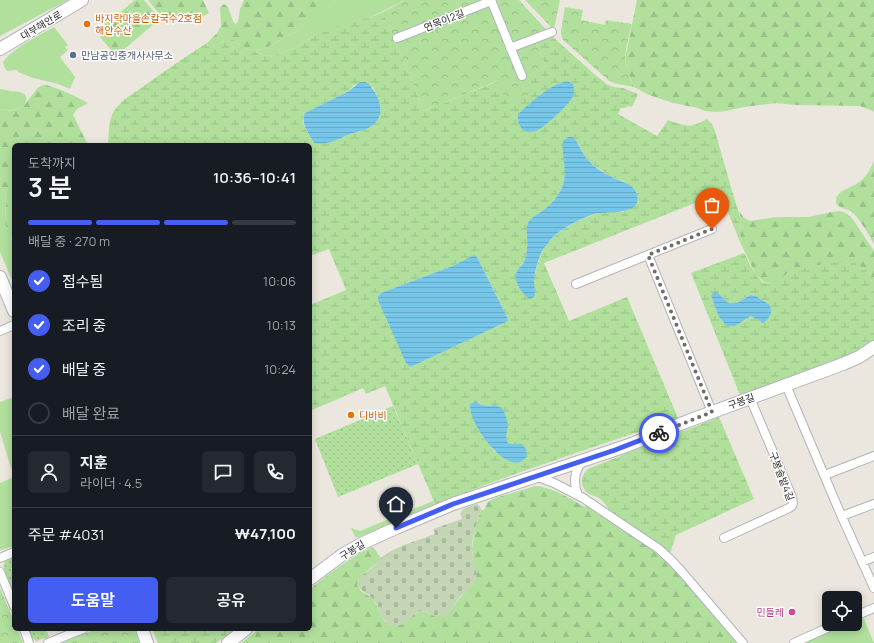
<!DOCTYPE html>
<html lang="ko">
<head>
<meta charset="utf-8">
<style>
	:root { --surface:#171b24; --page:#242831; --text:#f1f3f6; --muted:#9ea1a6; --line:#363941; --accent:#455ef2 }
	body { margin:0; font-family:Manrope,"Noto Sans KR",sans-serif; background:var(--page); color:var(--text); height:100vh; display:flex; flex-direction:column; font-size:15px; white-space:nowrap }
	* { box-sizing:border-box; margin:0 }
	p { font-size:13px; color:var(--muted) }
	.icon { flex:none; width:22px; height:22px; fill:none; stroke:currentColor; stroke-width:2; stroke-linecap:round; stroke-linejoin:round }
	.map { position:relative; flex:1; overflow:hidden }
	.sheet { position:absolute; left:12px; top:143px; width:300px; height:488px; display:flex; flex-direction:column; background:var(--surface); border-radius:6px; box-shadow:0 2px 10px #0003 }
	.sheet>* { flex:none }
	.controls { position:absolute; left:822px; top:591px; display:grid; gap:8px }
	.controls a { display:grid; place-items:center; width:40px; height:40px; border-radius:6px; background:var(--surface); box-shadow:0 2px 10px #0003; font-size:20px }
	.pin { position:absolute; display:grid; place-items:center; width:34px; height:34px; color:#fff; margin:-41px -17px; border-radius:50% 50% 50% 0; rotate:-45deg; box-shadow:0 0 4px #0007 }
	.pin .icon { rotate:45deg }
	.courier { position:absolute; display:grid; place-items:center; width:40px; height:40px; margin:-20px; border:3px solid #455ef2; border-radius:50%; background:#fff; color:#222; box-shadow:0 1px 5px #0007 }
	.head em { font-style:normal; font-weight:600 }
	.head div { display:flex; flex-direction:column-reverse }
	.head { display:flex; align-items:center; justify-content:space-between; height:68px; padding:0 16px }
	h1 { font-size:26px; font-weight:600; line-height:30px }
	.bar { display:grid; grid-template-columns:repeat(4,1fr); gap:6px 4px; align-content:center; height:48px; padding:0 16px }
	.bar i { height:5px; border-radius:3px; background:var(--line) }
	.bar .current { background:var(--accent) }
	.bar p { grid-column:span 4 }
	.line { display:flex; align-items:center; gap:10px; padding:0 16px; border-top:1px solid var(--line) }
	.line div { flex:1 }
	.round { display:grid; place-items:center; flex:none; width:42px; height:42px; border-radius:6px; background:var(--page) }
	ol { padding:0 16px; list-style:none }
	li { display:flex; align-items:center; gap:12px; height:44px }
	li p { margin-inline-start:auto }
	li .icon { padding:4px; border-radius:50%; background:var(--accent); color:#fff; stroke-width:4 }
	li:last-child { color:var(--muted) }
	li i { width:22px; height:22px; border:2px solid var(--line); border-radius:50% }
	.button { display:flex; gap:8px; margin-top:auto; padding:8px 16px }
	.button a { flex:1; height:46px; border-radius:6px; background:var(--accent); color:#fff; font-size:16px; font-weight:600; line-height:46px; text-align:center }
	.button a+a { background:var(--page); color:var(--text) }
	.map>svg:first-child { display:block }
	.grass { fill:#b1e09d }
	.forest { fill:url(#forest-firs) }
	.wetland { fill:url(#wetland-marsh); fill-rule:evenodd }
	.cemetery { fill:url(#cemetery-stones) }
	.park { fill:url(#park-crowns) }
	.garden { fill:url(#garden-dots) }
	.water { fill:url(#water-rules) }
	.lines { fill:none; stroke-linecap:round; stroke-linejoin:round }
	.street-casing { stroke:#b1b3be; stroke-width:10 }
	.secondary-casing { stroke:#b1b3be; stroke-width:14 }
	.street { stroke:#fff; stroke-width:8 }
	.secondary { stroke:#fff; stroke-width:12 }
	.done { stroke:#6f6d6a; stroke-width:4; stroke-dasharray:0 7.2 }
	.route { stroke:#455ef2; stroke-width:5 }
	.food-dot { fill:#e8710a; stroke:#fff; stroke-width:1.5 }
	.service-dot { fill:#5c6f8a; stroke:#fff; stroke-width:1.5 }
	.hotel-dot { fill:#d1479c; stroke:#fff; stroke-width:1.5 }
	.labels { text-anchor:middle; stroke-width:3; stroke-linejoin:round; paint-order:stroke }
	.food-label { font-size:10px; fill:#c56008; stroke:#fff; text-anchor:start }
	.street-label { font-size:10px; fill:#2b2b2b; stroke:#fff }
	.service-label { font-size:10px; fill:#4e5e75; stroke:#fff; text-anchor:start }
	.hotel-label { font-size:10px; fill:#b23c85; stroke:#fff; text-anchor:end }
</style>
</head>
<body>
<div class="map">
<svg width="874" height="643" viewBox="0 0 874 643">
	<defs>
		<pattern id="forest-firs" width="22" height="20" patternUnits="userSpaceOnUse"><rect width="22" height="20" fill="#b1e09d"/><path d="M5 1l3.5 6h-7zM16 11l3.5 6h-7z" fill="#98c087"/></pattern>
		<pattern id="wetland-marsh" width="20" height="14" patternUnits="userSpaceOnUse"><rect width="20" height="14" fill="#b1e09d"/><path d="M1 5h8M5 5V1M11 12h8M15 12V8" fill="none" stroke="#98c087"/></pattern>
		<pattern id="cemetery-stones" width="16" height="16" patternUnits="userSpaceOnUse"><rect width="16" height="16" fill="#c4d5b6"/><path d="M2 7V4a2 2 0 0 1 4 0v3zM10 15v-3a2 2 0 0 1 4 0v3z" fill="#a9b79d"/></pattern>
		<pattern id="park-crowns" width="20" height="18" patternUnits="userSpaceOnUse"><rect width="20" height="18" fill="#b1e09d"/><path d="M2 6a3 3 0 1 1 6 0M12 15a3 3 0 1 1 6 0" fill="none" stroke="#98c087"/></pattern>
		<pattern id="garden-dots" width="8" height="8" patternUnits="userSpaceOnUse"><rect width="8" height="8" fill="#b1e09d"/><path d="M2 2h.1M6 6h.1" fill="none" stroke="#98c087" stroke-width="1.8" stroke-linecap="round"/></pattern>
		<pattern id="water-rules" width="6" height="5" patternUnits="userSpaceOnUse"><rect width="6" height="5" fill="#76c6e9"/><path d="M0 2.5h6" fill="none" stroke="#66aac8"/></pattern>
	</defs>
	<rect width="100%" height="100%" fill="#ece7de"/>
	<path class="grass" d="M0,0H68L0,36Z
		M336,0H405L369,18L357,20L316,35L295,48L278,54L266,56L257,53L253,50L264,49L298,30Z
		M54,27L68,45L65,47L68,50L60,57L75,77L70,89L58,84L33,78L18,72L17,70L7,71L4,66L3,62C13,48 38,36 54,27Z
		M0,89C3,89 7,90 10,91C21,92 31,92 24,106L11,111L0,109Z
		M0,185L5,193L6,202L5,215L11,239L14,241V285L0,252Z
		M14,397V470L12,471L0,432V402Z
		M14,477V546L1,550H0V483Z
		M433,501L435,504L359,537H355L351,528L360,531Z
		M861,617L864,619L874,643H802L845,624H855V620Z"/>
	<path class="forest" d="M135,0H144L160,19L116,56L100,37L102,35L98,30Z
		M148,0H203L209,13C200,18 193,24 185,14C177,15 172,25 164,20Z
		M244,0H336L318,16L298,30L264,49L253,50L242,47L237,42L225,41L211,47H208L207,43L217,33L221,26L220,7L224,4L228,7L233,21L235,24L237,23L238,21L240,9Z
		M637,0H874V112L873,111L860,106L795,105L777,103L744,107L726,111L715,112L705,111L698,108L673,103L649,95L634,87L627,70L626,63V54Z
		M46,85C61,89 75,96 88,103L77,109L73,115L88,145H14V241C11,239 10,237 9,234C1,219 9,207 5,193C4,191 2,188 0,185V109L11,111L24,106C26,103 37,88 39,87C42,85 44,85 46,85Z
		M874,161V244C868,234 861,221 853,213C848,208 836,208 836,202C835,191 851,188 858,183C861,181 865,177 867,174C870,170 872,165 874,161Z
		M739,211L744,218L750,221L776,217H809L831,212L839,211L843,212L847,214L852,218L874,251V280L863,267L788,273L778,281L771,284L764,282L756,275L741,244L740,232L741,219Z
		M538,486C555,489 569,498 585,507L587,504L637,538L666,559L739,643H241L259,629H310V589C330,573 349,558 372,547L374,548L381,558C374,568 360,573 357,585L361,591L373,599L385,622L409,620C415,611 421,609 431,615L452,609L458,600L471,586L476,573L472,549L475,529L481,510H484L487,503L492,499L532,487Z"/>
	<path class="wetland" d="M383,12L424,111L498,81L534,92L527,76L546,67L536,43L553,37L593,73L608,85L614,87L623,88L638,94L632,107L628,106L625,108H621L618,114L657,136L668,120C686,126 689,129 707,119L712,124L715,131L730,184L741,219L740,232L741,244L720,193L544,263L569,321L627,297L678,418C597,447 515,472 435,504L385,386L366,394L363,388L310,411V305L346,290L329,249L310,256V145H108C109,134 108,120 114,111C117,106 121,103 125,99L181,60L207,43L208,47H211L225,41L233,40L237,42L242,47L253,50L257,53L266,56L278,54L295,48L316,35L341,25L357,20L369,18ZM354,85L373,87C375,93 379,98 380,104C383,116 375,127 364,130C359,132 354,132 349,134C338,139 327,146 314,143C309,134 299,123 305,113L349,91ZM578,143L582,152L589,162L611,177L623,181L636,191L638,197L637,204L623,212L611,211L595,214L580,220L562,230L549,241L541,253L534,277V286L535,293L520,266L525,261L528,247L541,213L549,206L558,195L563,184L566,170L563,147ZM474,256L477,257L507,317L508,321L504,323L413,366H409L381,293L455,265ZM476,402C482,405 487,407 495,405L508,426L506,438L508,443L513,445L517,443L495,452L490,445Z
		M744,253C749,261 755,279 765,283C775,286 781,276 789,273C803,267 843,258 856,264C864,267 869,273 874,280V340L859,350L845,358L740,395L691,273ZM717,292L723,298L729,303H737L750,295L756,296L770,305L763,323L751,316L744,321L719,317L711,296Z
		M719,417L754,499L676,535L670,554C652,542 633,530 616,517C609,512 606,503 599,498C594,495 587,495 584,489C579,480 583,472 590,468Z
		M152,629H235L223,638L216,643H158Z"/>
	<path class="cemetery" d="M477,504L480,506L481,510C477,522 472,536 472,549C472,558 478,569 476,579C474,587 463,593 458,599C455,604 452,610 448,614C447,615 443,617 443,617C432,620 428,608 417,612C413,614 412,618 409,620C404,625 395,628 389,625C382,621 378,605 373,599C367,593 363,593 357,585C359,575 366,573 373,567C378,563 380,557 386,554C401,545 418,540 435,534L433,529L462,519L460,513C464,507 470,506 477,504Z"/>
	<path class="park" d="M405,0H519L553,37L536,43L546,67L527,76L534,92L507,104L497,81L424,111L383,12Z
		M525,0H560L554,29H553Z
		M565,7L583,10L581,20L605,25L606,20L632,24C629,37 624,50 626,63C627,71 631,80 634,87C625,85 616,85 608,80L563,40L561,34V31Z
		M0,588L14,621V629H17L23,643H0Z
		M96,629H134L140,643H62Z"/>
	<path class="garden" d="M393,406L418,464L338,497L315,439Z
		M14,557V567L11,568L14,577V594L3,566L5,561Z
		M29,629H46L49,637L36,641L32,638Z"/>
	<path class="water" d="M567,81L573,84C574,88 575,92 573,96C569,105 544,128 536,131C523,135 517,126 518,114C532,102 549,85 567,81Z
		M360,82H366C378,92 388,113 373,125C366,131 358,131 350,134C338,139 327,146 314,143C309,134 300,123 305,113L349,91Z
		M568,137H573C580,145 582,155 590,162C594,167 607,175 612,177C621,182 633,183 637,194C638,197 638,200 637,203C631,215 606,211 594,214C580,219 557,230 548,243C546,246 543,249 541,253C539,258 534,274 534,279C534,286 536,292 534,297L530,299C523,295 517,286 516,279C514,270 522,267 525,260C526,257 527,252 527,248C529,239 523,226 531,219C534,216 538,214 541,212C551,205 560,195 563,184C568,169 561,155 563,141Z
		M474,255L477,257L507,317L508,321L504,323L413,366H409L406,363L378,300V297L381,293L455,265Z
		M717,292L723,298L729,303H737L750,295L756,296L770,305L771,314L767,320L763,323L751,316L735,326H727L719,317L711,296L713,293Z
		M476,402L482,405L489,406L495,405L502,408C505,414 508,420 508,427C507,433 505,437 508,443C513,445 517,443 522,444L526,449L527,457C525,458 524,460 522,461C505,471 478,432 473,419C471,414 470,409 470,404Z"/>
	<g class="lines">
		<g class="street-casing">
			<path id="street" d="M491,0L522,76
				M397,38L491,1
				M510,48L552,32
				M648,255L712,412
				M576,284L712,229
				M0,331L14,325
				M786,385L838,508L874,588
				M825,475L874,456
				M536,477L541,478L554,483L583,498L659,549L672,561L683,573L743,643
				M578,495C573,484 574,470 583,461
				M842,516L874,504
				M724,538L789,508L792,506L793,503L792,497L750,398
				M0,558L14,552
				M862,562L874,557
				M0,572L14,606
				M855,616L874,608
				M24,629L29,643
				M48,643L83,629
				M794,643L836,624"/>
		</g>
		<g class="secondary-casing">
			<path id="secondary" d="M0,49L82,0
				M0,277L14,311
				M310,579L342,555L363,543L396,528L453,504L504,487L629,445L688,421L843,364L859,357L874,347
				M142,629L147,643
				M228,643L246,629"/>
		</g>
		<use href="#street" class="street"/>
		<use href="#secondary" class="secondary"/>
	</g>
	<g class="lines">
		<path class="done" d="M659,433L712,412L648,255L712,229"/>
		<path class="route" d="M396,528L453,504L615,450L659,433"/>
	</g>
	<g class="food-dot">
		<circle cx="87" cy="24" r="4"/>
		<circle cx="351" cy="415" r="4"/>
	</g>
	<circle class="service-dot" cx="73" cy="55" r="4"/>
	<circle class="hotel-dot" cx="792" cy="612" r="4"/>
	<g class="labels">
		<g class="food-label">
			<text x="95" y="22">바지락마을손칼국수2호점<tspan x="95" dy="12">해안수산</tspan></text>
			<text x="359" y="419">디비비</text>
		</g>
		<g class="street-label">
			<text transform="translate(444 20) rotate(-22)" y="4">연목이2길</text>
			<text transform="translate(41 25) rotate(-31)" y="4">대부해안로</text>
			<text transform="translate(741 401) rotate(-20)" y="4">구봉길</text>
			<text transform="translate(782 476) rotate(69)" y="4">구봉솔밭4길</text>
			<text transform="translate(352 550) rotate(-31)" y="4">구봉길</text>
		</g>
		<g class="service-label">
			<text x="81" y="59">만남공인중개사사무소</text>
		</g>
		<g class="hotel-label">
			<text x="784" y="616">민들레</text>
		</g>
	</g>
</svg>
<div class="controls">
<a><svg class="icon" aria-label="locate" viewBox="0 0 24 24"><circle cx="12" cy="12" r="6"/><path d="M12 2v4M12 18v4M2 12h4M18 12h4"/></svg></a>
</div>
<div class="pin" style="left:712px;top:229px;background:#ea580c"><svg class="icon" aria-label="bag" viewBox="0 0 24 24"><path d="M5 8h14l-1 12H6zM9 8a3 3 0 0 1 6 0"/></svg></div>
<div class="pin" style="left:396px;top:528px;background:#1f2937"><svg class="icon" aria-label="home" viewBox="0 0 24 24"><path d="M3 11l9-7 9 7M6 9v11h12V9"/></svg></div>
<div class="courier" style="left:659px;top:433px"><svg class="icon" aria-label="bike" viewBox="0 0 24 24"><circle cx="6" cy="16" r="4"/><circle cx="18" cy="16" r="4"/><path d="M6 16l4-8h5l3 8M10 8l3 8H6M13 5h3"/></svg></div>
<section class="sheet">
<div class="head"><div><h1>3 분</h1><p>도착까지</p></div><em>10:36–10:41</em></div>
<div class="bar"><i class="current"></i><i class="current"></i><i class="current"></i><i></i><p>배달 중 · 270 m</p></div>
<ol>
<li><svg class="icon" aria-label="check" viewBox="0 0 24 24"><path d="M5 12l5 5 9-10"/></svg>접수됨<p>10:06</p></li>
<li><svg class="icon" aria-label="check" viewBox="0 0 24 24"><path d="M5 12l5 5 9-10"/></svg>조리 중<p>10:13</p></li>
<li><svg class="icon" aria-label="check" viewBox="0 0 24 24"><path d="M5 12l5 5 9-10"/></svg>배달 중<p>10:24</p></li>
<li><i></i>배달 완료</li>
</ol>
<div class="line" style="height:72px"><a class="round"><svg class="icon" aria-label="person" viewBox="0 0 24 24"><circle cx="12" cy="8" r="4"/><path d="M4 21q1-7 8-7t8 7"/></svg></a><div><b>지훈</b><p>라이더 · 4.5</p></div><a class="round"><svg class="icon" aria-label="chat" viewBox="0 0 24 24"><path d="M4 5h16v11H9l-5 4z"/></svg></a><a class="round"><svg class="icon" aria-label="phone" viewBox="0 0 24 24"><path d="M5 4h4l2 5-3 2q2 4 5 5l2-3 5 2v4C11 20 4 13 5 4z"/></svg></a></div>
<div class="line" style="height:52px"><div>주문 #4031</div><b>₩47,100</b></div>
<div class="button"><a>도움말</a><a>공유</a></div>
</section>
</div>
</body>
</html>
